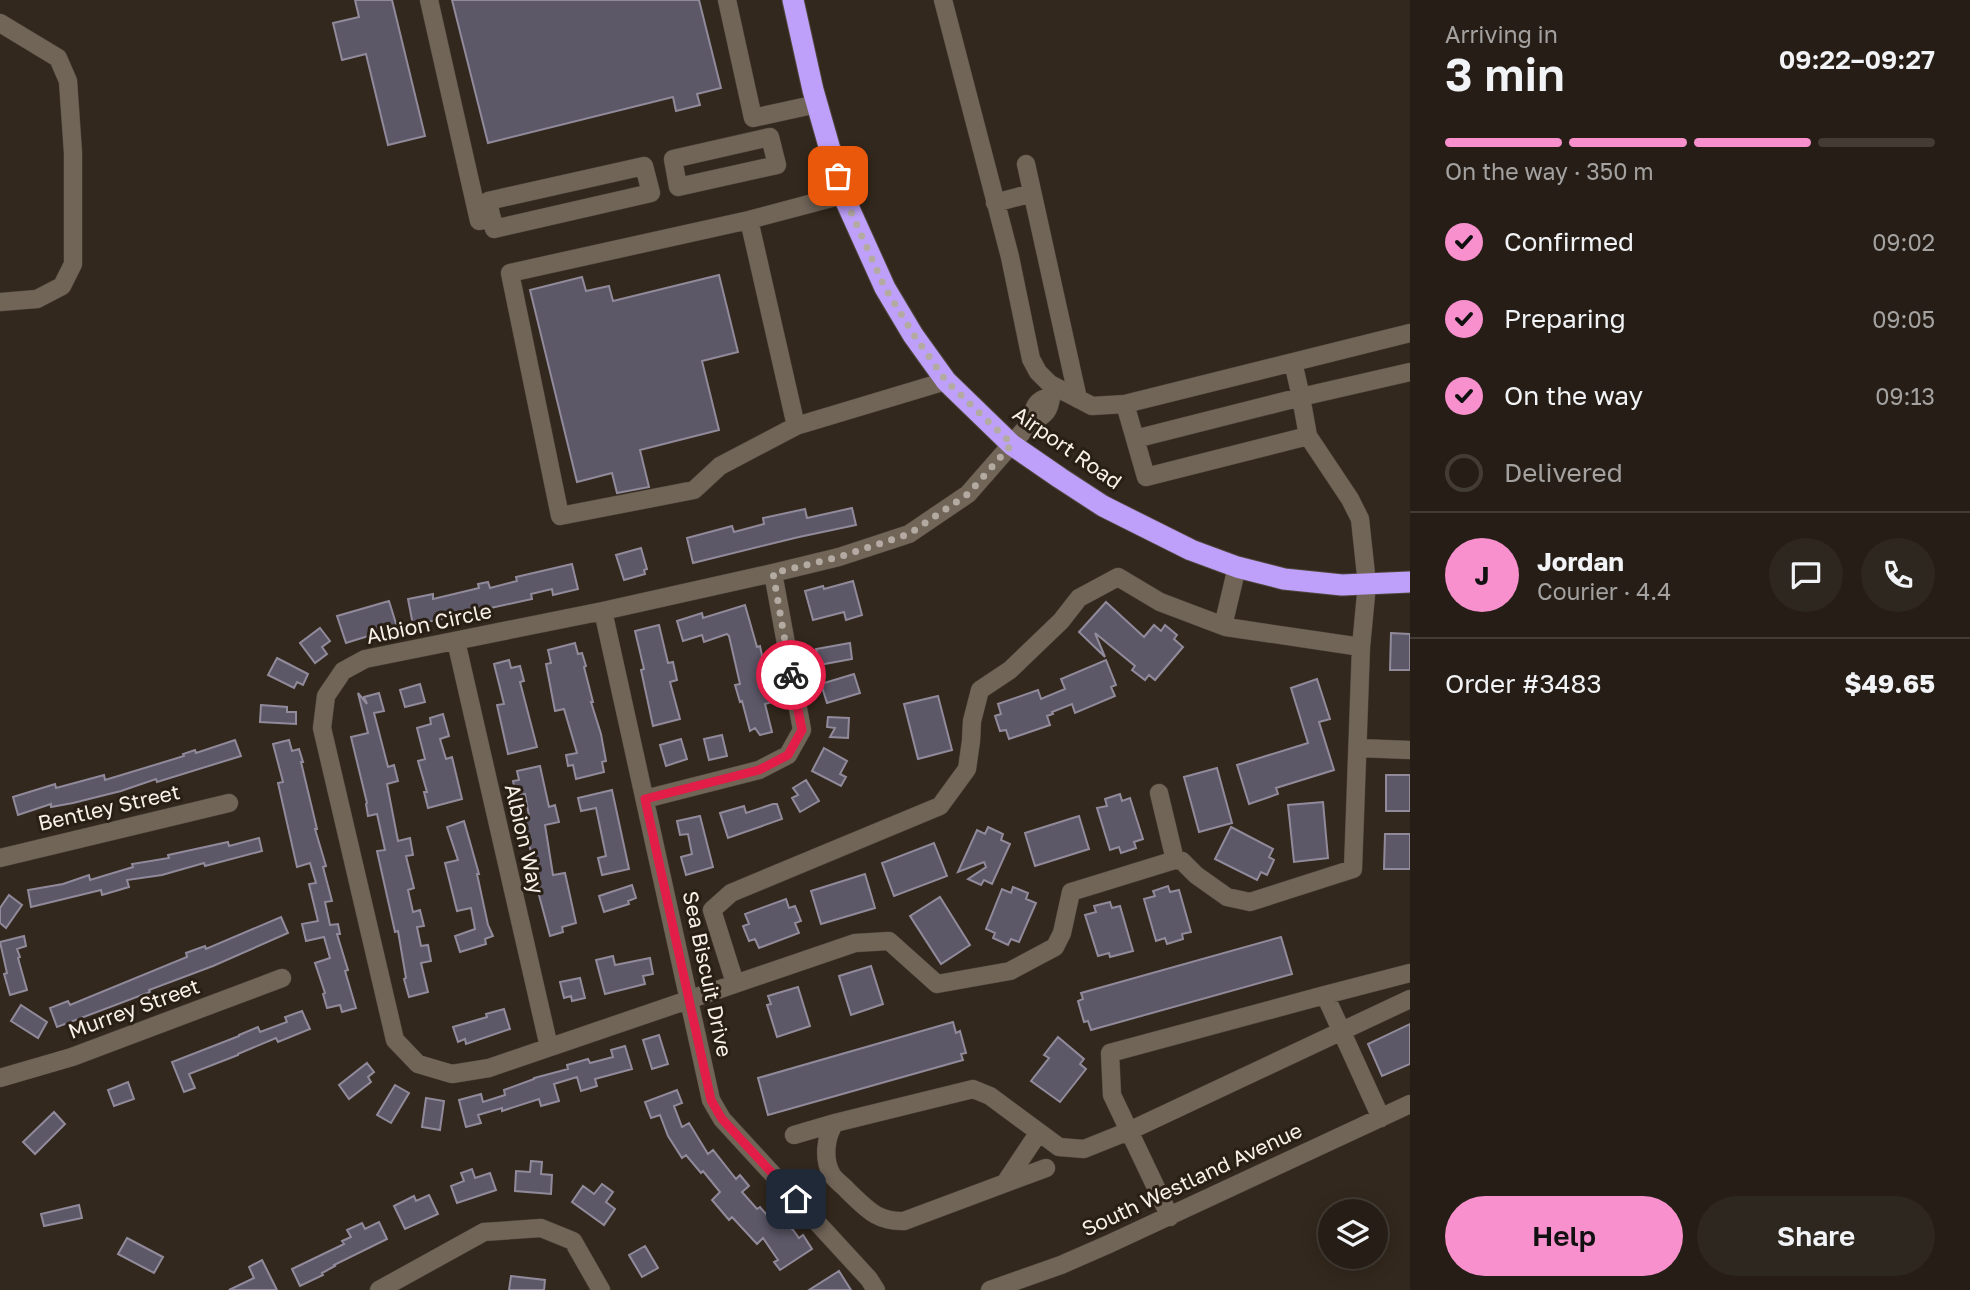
<!DOCTYPE html>
<html lang="en">
<head>
<meta charset="utf-8">
<style>
	:root { --surface:#261e16; --page:#2e271f; --text:#f1f3f6; --muted:#a4a2a1; --line:#423c35; --accent:#f790cd }
	body { margin:0; font-family:"Golos Text",sans-serif; background:var(--page); color:var(--text); height:100vh; display:flex; flex-direction:column; font-size:26px; white-space:nowrap }
	* { box-sizing:border-box; margin:0 }
	p { font-size:23px; color:var(--muted) }
	.icon { flex:none; width:38px; height:38px; fill:none; stroke:currentColor; stroke-width:2; stroke-linecap:round; stroke-linejoin:round }
	.map { position:relative; flex:1; overflow:hidden }
	.drawer { display:flex; flex-direction:column; background:var(--surface); width:560px }
	.drawer>* { flex:none }
	.buttons { position:absolute; left:1318px; top:1199px; display:grid; gap:14px }
	.buttons a { display:grid; place-items:center; width:70px; height:70px; border-radius:50%; background:var(--surface); box-shadow:0 4px 18px #0003,0 0 0 2px var(--line); font-size:35px }
	.pin { position:absolute; display:grid; place-items:center; width:60px; height:60px; color:#fff; margin:-30px; border-radius:14px; box-shadow:0 4px 10px #0006 }
	.courier { position:absolute; display:grid; place-items:center; width:70px; height:70px; margin:-35px; border:5px solid #e11d48; border-radius:50%; background:#fff; color:#222; box-shadow:0 2px 9px #0007 }
	.headline em { font-style:normal; font-weight:600 }
	.headline div { display:flex; flex-direction:column-reverse }
	.headline { display:flex; align-items:center; justify-content:space-between; height:119px; padding:0 35px }
	h1 { font-size:46px; font-weight:600; line-height:52px }
	.bar { display:grid; grid-template-columns:repeat(4,1fr); gap:10px 7px; align-content:center; height:84px; padding:0 35px }
	.bar i { height:9px; border-radius:5px; background:var(--line) }
	.bar .current { background:var(--accent) }
	.bar p { grid-column:span 4 }
	.line { display:flex; align-items:center; gap:18px; padding:0 35px; border-top:2px solid var(--line) }
	.line div { flex:1 }
	.round { display:grid; place-items:center; flex:none; width:74px; height:74px; border-radius:37px; background:var(--page) }
	ol { padding:0 35px; list-style:none }
	li { display:flex; align-items:center; gap:21px; height:77px }
	li p { margin-inline-start:auto }
	li .icon { padding:7px; border-radius:50%; background:var(--accent); color:#111; stroke-width:4 }
	li:last-child { color:var(--muted) }
	li i { width:38px; height:38px; border:4px solid var(--line); border-radius:50% }
	.cta { display:flex; gap:14px; margin-top:auto; padding:14px 35px }
	.cta a { flex:1; height:80px; border-radius:42px; background:var(--accent); color:#111; font-size:28px; font-weight:600; line-height:80px; text-align:center }
	.cta a+a { background:var(--page); color:var(--text) }
	main { display:flex; flex:1; min-height:0 }
	.map>svg:first-child { display:block }
	.building { fill:#5d5868; stroke:#908a9b; stroke-width:2 }
	.lines { fill:none; stroke-linecap:round; stroke-linejoin:round }
	.minor-casing { stroke:#4f473d; stroke-width:19 }
	.highway-casing { stroke:#4f473d; stroke-width:23 }
	.minor { stroke:#716558; stroke-width:18 }
	.highway { stroke:#bea0fa; stroke-width:21 }
	.done { stroke:#b3aba2; stroke-width:7; stroke-dasharray:0 12.6 }
	.route { stroke:#e11d48; stroke-width:9 }
	.labels { text-anchor:middle; stroke-width:6; stroke-linejoin:round; paint-order:stroke }
	.street-label { font-size:21px; fill:#f8f1e9; stroke:#291f14 }
</style>
</head>
<body>
<main>
<div class="map">
<svg width="1410" height="1290" viewBox="0 0 1410 1290">
	<rect width="100%" height="100%" fill="#33281d"/>
	<path class="building" d="M355,0H392L425,136L388,145L366,54L342,60L333,23L359,17Z
		M452,0H699L721,88L697,94L700,105L676,111L673,97L488,143Z
		M719,275L738,352L702,361L719,430L640,450L649,487L617,493L612,473L577,482L530,290L582,277L586,291L609,286L613,301Z
		M852,508L856,525L799,537L693,563L687,538L732,526L734,532L764,524L763,518L805,509L807,518Z
		M641,548L647,569L644,570L645,574L624,580L616,555Z
		M572,564L578,589L553,595L552,589L531,594L532,599L413,625L408,599L433,594V599L479,588L478,584L488,582L490,588L517,581L516,577Z
		M853,581L862,615L846,620L844,612L813,620L805,591L823,586L824,589Z
		M389,601L398,630L382,634L381,632L346,643L337,616Z
		M1106,602L1144,637L1154,625L1161,631L1165,625L1177,635L1174,639L1183,647L1155,680L1149,675L1145,680L1132,670L1135,666L1095,633L1105,657L1079,632Z
		M745,605L757,647L760,646L772,702L765,704L772,732L760,735L755,728L750,731L742,701L740,702L735,685L740,684L729,636L727,634L704,642L702,635L683,641L677,621L702,613L703,618Z
		M659,625L668,663L673,662L677,680L670,682L680,719L653,726L641,670L644,669L635,631Z
		M320,628L330,641L322,647L327,654L315,663L300,643Z
		M1391,633L1410,634V670H1390Z
		M575,643L578,654L582,653L586,666L584,667L593,702H591L601,734L606,761L602,762L604,772L576,779L573,765L568,766L566,755L577,753L564,709L555,711L546,664L551,663L548,650Z
		M850,643L852,659L819,665L816,649Z
		M277,658L308,674L303,685L297,682L294,688L268,675Z
		M509,660L511,668L520,666L524,681L520,682L537,747L508,754L497,705L504,704L494,664Z
		M1106,660L1116,685L1111,687L1115,696L1075,713L1072,704L1052,712L1053,714L1047,716L1050,725L1009,739L1006,730L1000,731L995,716L1001,714L998,704L1038,690L1041,699L1065,689L1061,679Z
		M854,674L860,693L827,703L821,684Z
		M1317,679L1330,719L1319,722L1334,770L1276,788L1278,794L1249,804L1237,765L1308,743L1291,688Z
		M420,684L425,702L405,707L400,690Z
		M358,693L367,704L364,697L379,693L384,711L374,713L388,767L394,765L398,781L387,784L398,841L410,838L413,855L406,856L414,888L408,890L413,912L420,910L424,926L417,927L421,946L428,945L431,961L421,963L428,992L409,997L404,979L406,978L398,931L395,932L377,851L385,850L377,814L368,816L366,804L367,803L351,737L368,733Z
		M938,696L952,750L918,759L904,704Z
		M261,705L287,707V712H296V724L260,722Z
		M443,714L449,736L440,739L446,759L452,757L462,799L428,808L424,792H427L418,761L425,759L417,728L431,724L430,718Z
		M828,717L849,718L848,738L830,737L835,728L827,727Z
		M722,735L727,756L709,760L704,739Z
		M681,739L687,759L666,766L660,745Z
		M235,740L241,756L157,782L156,779L121,791L73,803L51,807V804L18,815L13,797L55,784L56,788L104,775L105,780L184,756L183,754L195,750L196,753Z
		M289,740L292,751L299,749L303,762H301L317,829H315L326,866L323,867L332,901L325,902L330,925L338,924L340,934H337L348,970L345,971L356,1008L342,1012L340,1005L327,1008L323,994L325,993L315,963L330,958L324,937L306,941L302,924L318,921L309,884L316,883L310,863L297,867L278,783L283,782L273,744Z
		M824,748L847,761L840,774L846,777L841,786L812,771Z
		M540,766L549,807L555,805L559,822L545,825L553,875L565,873L576,923L562,927L563,932L550,936L536,884L527,830H524L521,818L529,816L525,794L516,796L513,781L519,780L517,771Z
		M1217,768L1232,823L1199,832L1184,777Z
		M1386,775H1410V811H1386Z
		M806,780L819,801L800,812L792,798L798,795L793,788Z
		M612,790L629,869L602,875L598,858L606,856L596,808L581,811L578,798Z
		M1120,794L1122,801L1130,798L1143,839L1134,842L1136,848L1121,853L1119,847L1110,850L1097,808L1107,806L1105,799Z
		M1323,802L1328,858L1294,862L1288,805Z
		M773,804H777L782,819L728,838L720,813L744,806L746,813Z
		M700,816L713,867L686,875L681,857L692,854L688,834L680,835L677,821Z
		M1079,816L1089,849L1035,866L1025,833Z
		M464,821L479,874H477L488,925L493,936L485,939L486,944L460,952L455,936L475,929L471,908L457,911L445,863L458,860L447,827Z
		M988,827L1003,834L1001,840L1010,844L992,884L984,880L981,885L968,879L986,867L984,862L958,872L977,830L985,834Z
		M1231,827L1273,849L1269,857L1274,860L1267,875L1261,872L1257,880L1215,859Z
		M1385,834H1410V869H1384Z
		M259,838L262,851L205,866L204,863L162,875L127,880L129,887L102,895L101,890L31,907L28,890L63,884L89,875L90,880L133,867L132,864L169,858L168,855L228,842L229,846Z
		M934,843L947,876L894,896L882,863Z
		M865,874L875,908L821,924L811,891Z
		M632,885L636,898L628,901L629,904L604,912L599,896Z
		M1168,886L1170,892L1179,890L1191,932L1182,934L1183,939L1167,944L1165,938L1156,941L1144,899L1155,896L1153,891Z
		M1013,887L1028,893L1026,899L1036,903L1019,942L1011,939L1008,945L993,938L995,933L986,929L1002,889L1011,893Z
		M9,895L22,905L6,928L0,923V908Z
		M940,897L970,945L941,964L910,916Z
		M786,899L789,908L795,906L801,921L795,923L799,933L759,948L755,939L749,941L743,926L749,924L745,914Z
		M1110,902L1112,908L1120,906L1133,951L1110,957L1109,953L1098,956L1085,915L1096,912L1094,906Z
		M281,917L288,933L213,966L149,990L150,992L57,1027L50,1008L68,1001L70,1005L187,957L186,953L205,946L206,949Z
		M24,936L26,946L17,949L20,957L18,958L27,990L10,995L4,974L7,973L0,942Z
		M1281,937L1292,974L1091,1030L1088,1021L1084,1022L1078,1001L1083,999L1081,993Z
		M613,956L615,965L650,958L653,974L643,976L645,984L605,994L596,960Z
		M871,966L883,1004L851,1015L839,976Z
		M580,978L585,998L572,1001L571,996L564,998L560,982Z
		M798,987L810,1026L777,1037L767,1005L771,1004L768,996Z
		M21,1005L47,1022L38,1038L11,1021Z
		M504,1009L510,1029L466,1044L465,1039L458,1042L453,1027L487,1017L486,1014Z
		M302,1011L310,1029L278,1042L276,1038L238,1054V1055L189,1074L195,1088L184,1092L172,1062L239,1036V1035L258,1027L260,1032L287,1022L285,1017Z
		M953,1022L956,1033L960,1031L966,1053L961,1054L963,1060L768,1115L758,1078Z
		M1410,1024V1064L1382,1076L1368,1044Z
		M659,1035L668,1064L652,1069L643,1040Z
		M1058,1037L1084,1059L1080,1064L1086,1069L1060,1102L1031,1081L1049,1058L1044,1055Z
		M625,1046L632,1069L595,1079L597,1086L581,1091L577,1077L554,1084L559,1101L541,1106L539,1099L502,1111V1108L478,1115L481,1123L466,1127L459,1100L481,1094L483,1102L505,1095L504,1090L534,1079V1078L568,1069L567,1065L588,1059L590,1063L613,1057L611,1050Z
		M367,1063L374,1072L368,1077L371,1082L349,1099L339,1085Z
		M128,1082L134,1099L114,1106L108,1090Z
		M395,1085L409,1093L391,1123L377,1115Z
		M677,1090L682,1103L674,1106L682,1127L689,1123L708,1154L713,1150L736,1179L740,1175L749,1186L742,1192L757,1209L760,1207L766,1214L772,1209L793,1230L799,1238L803,1235L812,1249L780,1270L774,1262L778,1260L763,1238L757,1244L732,1217L729,1220L712,1200L720,1192L703,1171L701,1173L686,1155L682,1158L668,1136L660,1115L651,1118L645,1102Z
		M426,1098L444,1101L440,1130L422,1127Z
		M54,1112L65,1124L35,1154L23,1142Z
		M531,1161L542,1162L541,1174L552,1175L551,1194L515,1191L516,1171L530,1172Z
		M472,1169L475,1178L490,1173L496,1190L457,1203L451,1186L464,1181L461,1173Z
		M602,1184L613,1192L606,1202L615,1209L604,1225L572,1202L583,1186L594,1194Z
		M429,1195L438,1214L405,1229L394,1206L414,1196L416,1201Z
		M79,1205L82,1218L44,1226L41,1214Z
		M379,1222L387,1239L334,1265L335,1266L322,1273L323,1275L300,1286L292,1269L344,1244L342,1241L351,1237L347,1230L362,1223L365,1229Z
		M127,1238L163,1257L154,1273L118,1254Z
		M645,1246L658,1268L642,1277L629,1255Z
		M262,1260L277,1290H229L254,1278L249,1267Z
		M839,1271L851,1290H809Z
		M511,1276L545,1280L544,1290H509Z"/>
	<g class="lines">
		<g class="minor-casing">
			<path id="minor" d="M429,0L479,221L492,218
				M727,0L753,118L817,104
				M943,0L1010,257L1031,359L1038,372L1050,384L1092,406L1125,404
				M0,23L58,58L68,81L73,153V264L62,286L37,299L0,302
				M770,137L777,165L678,187L673,159Z
				M1026,164L1078,399
				M644,166L651,193L494,229L488,201Z
				M843,195L749,220L510,273L560,516L694,490L720,466L796,426L946,381
				M995,203L1032,193
				M749,220L796,426
				M1032,421C1033,407 1036,400 1051,396C1050,410 1045,416 1032,421L968,494L909,534L839,557L773,573L603,611L365,659L343,671L326,696L322,728L395,1040L418,1064L452,1074L489,1068L855,943L889,941L937,984L1010,971L1055,947L1062,933L1071,892L1175,860L1182,861L1196,875L1227,897L1250,902L1353,869L1361,647L1367,584L1360,519L1350,499L1308,436L1146,477L1125,404L1410,333
				M1308,436L1301,397L1410,372
				M1135,439L1301,397L1293,362
				M603,611L711,1100L722,1119L869,1279L876,1290
				M1223,626L1237,567
				M456,641L549,1047
				M1358,748L1410,750
				M1159,793L1175,860
				M645,799L759,770L788,755L802,730L773,573
				M0,858L229,803
				M735,983L712,910L731,893L940,806L967,769L971,741L972,721L980,690L1010,670L1061,621L1079,598L1118,577L1160,602L1226,627L1361,647
				M1325,995L1410,973
				M0,1078L72,1057L282,978
				M794,1135L835,1123
				M1046,1168L904,1221C877,1222 867,1209 848,1191C844,1186 836,1181 832,1175C823,1160 825,1137 835,1123L973,1089L990,1096L1059,1147L1084,1149L1129,1131L1410,999
				M1005,1183L1039,1132
				M1170,1217L1112,1095L1110,1053L1325,995L1381,1118
				M379,1290L484,1232L541,1228L573,1241L601,1290
				M990,1290L1061,1265L1109,1244L1410,1104"/>
		</g>
		<g class="highway-casing">
			<path id="highway" d="M793,0L813,90L843,195L885,288L913,335L946,381L1012,445L1060,478L1103,506L1191,550L1237,567L1284,579L1342,585L1410,582"/>
		</g>
		<use href="#minor" class="minor"/>
		<use href="#highway" class="highway"/>
	</g>
	<g class="lines">
		<path class="done" d="M791,675L773,573L839,557L909,534L968,494L1012,444L946,381L914,335L885,288L843,194L838,176"/>
		<path class="route" d="M791,675L802,730L788,755L759,770L645,799L711,1100L722,1119L796,1199"/>
	</g>
	<g class="labels">
		<g class="street-label">
			<text transform="translate(1067 448) rotate(35)" y="7">Airport Road</text>
			<text transform="translate(429 624) rotate(-12)" y="7">Albion Circle</text>
			<text transform="translate(109 808) rotate(-13)" y="7">Bentley Street</text>
			<text transform="translate(524 839) rotate(77)" y="7">Albion Way</text>
			<text transform="translate(707 974) rotate(78)" y="7">Sea Biscuit Drive</text>
			<text transform="translate(134 1009) rotate(-20)" y="7">Murrey Street</text>
			<text transform="translate(1192 1180) rotate(-25)" y="7">South Westland Avenue</text>
		</g>
	</g>
</svg>
<div class="buttons">
<a><svg class="icon" aria-label="layers" viewBox="0 0 24 24"><path d="M12 4l9 5-9 5-9-5zM3 14l9 5 9-5"/></svg></a>
</div>
<div class="pin" style="left:838px;top:176px;background:#ea580c"><svg class="icon" aria-label="bag" viewBox="0 0 24 24"><path d="M5 8h14l-1 12H6zM9 8a3 3 0 0 1 6 0"/></svg></div>
<div class="pin" style="left:796px;top:1199px;background:#1f2937"><svg class="icon" aria-label="home" viewBox="0 0 24 24"><path d="M3 11l9-7 9 7M6 9v11h12V9"/></svg></div>
<div class="courier" style="left:791px;top:675px"><svg class="icon" aria-label="bike" viewBox="0 0 24 24"><circle cx="6" cy="16" r="4"/><circle cx="18" cy="16" r="4"/><path d="M6 16l4-8h5l3 8M10 8l3 8H6M13 5h3"/></svg></div>
</div>
<section class="drawer">
<div class="headline"><div><h1>3 min</h1><p>Arriving in</p></div><em>09:22–09:27</em></div>
<div class="bar"><i class="current"></i><i class="current"></i><i class="current"></i><i></i><p>On the way · 350 m</p></div>
<ol>
<li><svg class="icon" aria-label="check" viewBox="0 0 24 24"><path d="M5 12l5 5 9-10"/></svg>Confirmed<p>09:02</p></li>
<li><svg class="icon" aria-label="check" viewBox="0 0 24 24"><path d="M5 12l5 5 9-10"/></svg>Preparing<p>09:05</p></li>
<li><svg class="icon" aria-label="check" viewBox="0 0 24 24"><path d="M5 12l5 5 9-10"/></svg>On the way<p>09:13</p></li>
<li><i></i>Delivered</li>
</ol>
<div class="line" style="height:126px"><b class="round" style="background:var(--accent);color:#111">J</b><div><b>Jordan</b><p>Courier · 4.4</p></div><a class="round"><svg class="icon" aria-label="chat" viewBox="0 0 24 24"><path d="M4 5h16v11H9l-5 4z"/></svg></a><a class="round"><svg class="icon" aria-label="phone" viewBox="0 0 24 24"><path d="M5 4h4l2 5-3 2q2 4 5 5l2-3 5 2v4C11 20 4 13 5 4z"/></svg></a></div>
<div class="line" style="height:91px"><div>Order #3483</div><b>$49.65</b></div>
<div class="cta"><a>Help</a><a>Share</a></div>
</section>
</main>
</body>
</html>
